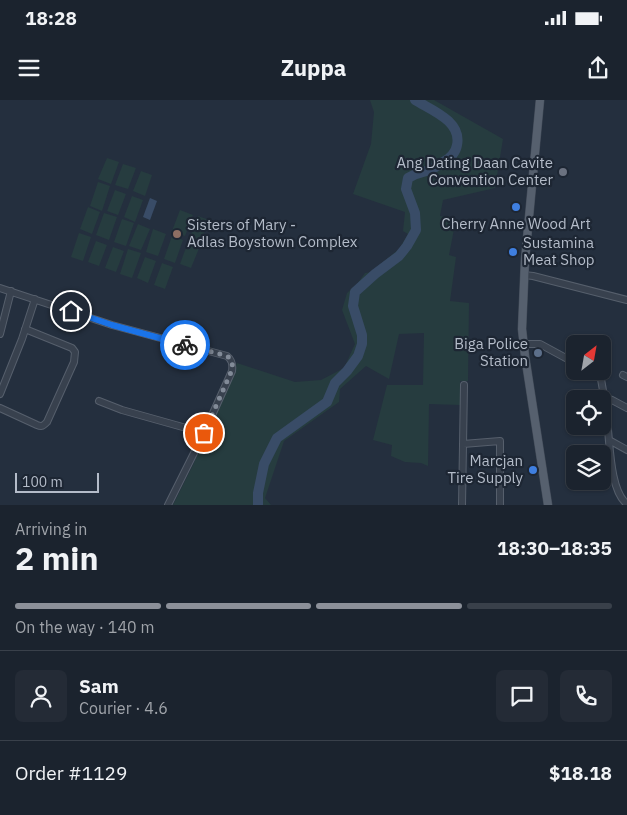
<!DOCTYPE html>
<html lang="en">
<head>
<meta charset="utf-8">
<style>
	:root { --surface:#1b232e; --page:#242b36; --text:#f1f3f6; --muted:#a0a4aa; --line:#39404a; --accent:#8c9099 }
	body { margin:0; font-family:"IBM Plex Sans",sans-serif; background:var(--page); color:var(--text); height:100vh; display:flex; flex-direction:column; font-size:19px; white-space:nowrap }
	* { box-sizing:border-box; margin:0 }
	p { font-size:16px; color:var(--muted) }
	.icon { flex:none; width:28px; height:28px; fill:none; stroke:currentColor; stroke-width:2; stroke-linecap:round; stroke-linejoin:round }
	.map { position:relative; height:405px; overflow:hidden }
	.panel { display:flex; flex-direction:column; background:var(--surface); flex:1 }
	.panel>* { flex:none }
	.needle { width:32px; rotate:31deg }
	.buttons { position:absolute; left:566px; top:235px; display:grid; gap:10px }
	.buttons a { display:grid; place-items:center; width:45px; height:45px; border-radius:8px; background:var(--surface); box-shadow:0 1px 4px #0004,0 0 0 1px var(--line); font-size:25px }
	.scale { position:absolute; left:15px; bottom:12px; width:84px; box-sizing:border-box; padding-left:5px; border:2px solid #b4bcc9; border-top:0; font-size:14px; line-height:18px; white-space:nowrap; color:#b4bcc9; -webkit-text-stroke:4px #1d2633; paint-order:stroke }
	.pin { position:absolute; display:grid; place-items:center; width:42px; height:42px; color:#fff; margin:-21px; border:2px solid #fff; border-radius:50%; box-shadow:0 1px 5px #0007 }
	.courier { position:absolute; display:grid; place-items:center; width:50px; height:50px; margin:-25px; border:4px solid #1a73e8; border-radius:50%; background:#fff; color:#222; box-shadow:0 1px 6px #0007 }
	.head em { font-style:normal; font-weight:700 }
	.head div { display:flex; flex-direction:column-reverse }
	.head { display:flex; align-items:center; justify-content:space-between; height:85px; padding:0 15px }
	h1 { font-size:32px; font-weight:700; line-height:38px }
	.bar { display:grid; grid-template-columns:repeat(4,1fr); gap:8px 5px; align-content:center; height:60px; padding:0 15px }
	.bar i { height:6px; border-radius:4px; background:var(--line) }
	.bar .selected { background:var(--accent) }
	.bar p { grid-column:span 4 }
	.line { display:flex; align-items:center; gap:12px; padding:0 15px; border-top:1px solid var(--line) }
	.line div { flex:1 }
	.round { display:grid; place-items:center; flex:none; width:52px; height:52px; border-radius:8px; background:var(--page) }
	.status { display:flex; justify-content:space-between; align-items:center; height:35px; padding:0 25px; background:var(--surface); direction:ltr }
	.status svg { height:14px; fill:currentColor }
	header { display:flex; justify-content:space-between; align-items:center; height:65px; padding:0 15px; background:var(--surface); font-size:22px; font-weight:700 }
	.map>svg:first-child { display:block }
	.green { fill:#263c3f }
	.water { fill:#394c67 }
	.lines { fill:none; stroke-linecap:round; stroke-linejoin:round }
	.river { stroke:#394c67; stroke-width:10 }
	.minor-casing { stroke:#565f6c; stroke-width:8 }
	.major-casing { stroke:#414a57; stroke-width:9 }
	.minor { stroke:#38414e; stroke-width:6 }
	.major { stroke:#56606e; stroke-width:8 }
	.done { stroke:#828b98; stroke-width:5; stroke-dasharray:0 9 }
	.route { stroke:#1a73e8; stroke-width:6 }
	.worship-dot { fill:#6b7280; stroke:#1d2633; stroke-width:2 }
	.shop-dot { fill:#3f7fe0; stroke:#1d2633; stroke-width:2 }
	.education-dot { fill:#8d6e63; stroke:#1d2633; stroke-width:2 }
	.service-dot { fill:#5c6f8a; stroke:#1d2633; stroke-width:2 }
	.labels { text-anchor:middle; stroke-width:4.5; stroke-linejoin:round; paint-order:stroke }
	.poi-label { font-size:15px; fill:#b4bcc9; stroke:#1d2633; text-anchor:end }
</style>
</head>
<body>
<div class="status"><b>18:28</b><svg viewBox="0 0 49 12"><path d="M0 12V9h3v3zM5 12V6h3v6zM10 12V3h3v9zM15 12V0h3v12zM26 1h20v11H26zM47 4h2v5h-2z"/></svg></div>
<header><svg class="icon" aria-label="menu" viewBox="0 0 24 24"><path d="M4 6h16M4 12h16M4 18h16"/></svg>Zuppa<svg class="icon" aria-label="share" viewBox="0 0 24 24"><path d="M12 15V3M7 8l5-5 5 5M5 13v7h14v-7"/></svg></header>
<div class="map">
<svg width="627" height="405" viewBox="0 0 627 405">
	<rect width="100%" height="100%" fill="#242f3e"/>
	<path class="green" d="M370,0H434L503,39L495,88L443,100L440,116L456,119L449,155L456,157L450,201L469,203L468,281H460V305L429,304L428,366L421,363L405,362L391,356L392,345L373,340L387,285H423L424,233L399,234L389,279L366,266L340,289L339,302L284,341L265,398L271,405H173L193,365L237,263L295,282L321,280L344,268L355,244L342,210L347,193L357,184L365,173L372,172L378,166L399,149L408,134L403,131L405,112L353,94L371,44L374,12Z
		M107,58L119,62L111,84L98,79Z
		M123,64L136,68L128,89L115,85Z
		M141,71L152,75L145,96L133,91Z
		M98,82L110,86L102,111L90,106Z
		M115,90L126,94L118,115L107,111Z
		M132,96L143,100L135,122L124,117Z
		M88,107L100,112L92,134L80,129Z
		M180,110L193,115L185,136L172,131Z
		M104,113L117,117L109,140L96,135Z
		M198,116L209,120L201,141L190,137Z
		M122,119L134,123L126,146L114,142Z
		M138,124L150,129L141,150L129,146Z
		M153,129L166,134L158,156L146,152Z
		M79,133L91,137L83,161L71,157Z
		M172,136L183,140L175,163L164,159Z
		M96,141L107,145L99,166L88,162Z
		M188,142L200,146L191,168L180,164Z
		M113,147L124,151L116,172L105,168Z
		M128,149L141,153L132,178L120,174Z
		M145,157L156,161L148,183L137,178Z
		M162,163L173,167L165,189L154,185Z"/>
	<path class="water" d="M150,98L157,101L150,120L143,117Z"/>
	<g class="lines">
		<path class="river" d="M258,405V393L264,364L277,338L327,302L335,283L347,271L358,256L362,244V235L353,206L355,192L375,174L399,156L407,146L416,130L415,113L406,89L408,78C417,72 421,73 430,70C434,68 439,65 443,62C450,59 456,52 457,45C462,21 431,10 415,0"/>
		<g class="minor-casing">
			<path id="minor" d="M524,175L533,176L627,200
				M0,188L112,225L227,256C232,260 233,264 232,271L204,333L168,405
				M0,234L11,191
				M524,244H540L575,263
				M591,271L599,276L601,279C604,296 607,313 608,330C610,349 611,392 627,404
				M623,275L627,277
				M0,294L22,239L35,199
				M604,298L612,300L627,308
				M99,301L122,310L204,333
				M0,308L37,325C42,327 43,326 47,322L74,262L75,252L72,248L25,229
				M609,340L627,350
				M463,344L500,341V405
				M462,405L464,285"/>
		</g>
		<g class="major-casing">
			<path id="major" d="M540,0L525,160L522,229L525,256L548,405"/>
		</g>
		<use href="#minor" class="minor"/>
		<use href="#major" class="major"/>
	</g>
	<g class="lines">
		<path class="done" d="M185,245L227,256C232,260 233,264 232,270L204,333"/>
		<path class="route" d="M71,211L112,225L185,245"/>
	</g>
	<circle class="worship-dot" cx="563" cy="72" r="5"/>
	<g class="shop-dot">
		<circle cx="516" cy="107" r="5"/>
		<circle cx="513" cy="152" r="5"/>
		<circle cx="533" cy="370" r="5"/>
	</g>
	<circle class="education-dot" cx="177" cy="134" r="5"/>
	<circle class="service-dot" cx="538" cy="253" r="5"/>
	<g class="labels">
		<g class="poi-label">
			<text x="553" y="68">Ang Dating Daan Cavite<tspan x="553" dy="17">Convention Center</tspan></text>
			<text x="516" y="129" text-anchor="middle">Cherry Anne Wood Art</text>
			<text x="187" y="130" text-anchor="start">Sisters of Mary -<tspan x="187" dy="17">Adlas Boystown Complex</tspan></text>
			<text x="523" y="148" text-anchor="start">Sustamina<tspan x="523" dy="17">Meat Shop</tspan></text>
			<text x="528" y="249">Biga Police<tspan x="528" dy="17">Station</tspan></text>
			<text x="523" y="366">Marcjan<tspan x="523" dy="17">Tire Supply</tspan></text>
		</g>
	</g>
</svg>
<div class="buttons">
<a><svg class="needle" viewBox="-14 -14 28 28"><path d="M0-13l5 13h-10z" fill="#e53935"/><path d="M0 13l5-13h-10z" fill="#a0a4aa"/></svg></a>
<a><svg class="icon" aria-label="locate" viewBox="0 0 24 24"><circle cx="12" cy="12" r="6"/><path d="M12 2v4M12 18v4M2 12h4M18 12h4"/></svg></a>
<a><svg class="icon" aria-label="layers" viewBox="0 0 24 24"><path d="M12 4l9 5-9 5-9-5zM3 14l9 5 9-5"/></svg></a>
</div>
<div class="scale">100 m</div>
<div class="pin" style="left:204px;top:333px;background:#ea580c"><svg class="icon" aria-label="bag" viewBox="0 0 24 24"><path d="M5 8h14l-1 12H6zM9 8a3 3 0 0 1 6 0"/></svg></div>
<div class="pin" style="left:71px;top:211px;background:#1f2937"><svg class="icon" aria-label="home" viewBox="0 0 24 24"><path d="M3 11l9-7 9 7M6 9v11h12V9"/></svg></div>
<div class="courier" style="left:185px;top:245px"><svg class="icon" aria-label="bike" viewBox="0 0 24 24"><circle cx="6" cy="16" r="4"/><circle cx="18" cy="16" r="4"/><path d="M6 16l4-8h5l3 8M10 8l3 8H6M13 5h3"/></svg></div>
</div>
<section class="panel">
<div class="head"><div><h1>2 min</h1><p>Arriving in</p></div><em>18:30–18:35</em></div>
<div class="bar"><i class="selected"></i><i class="selected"></i><i class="selected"></i><i></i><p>On the way · 140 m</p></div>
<div class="line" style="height:90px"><a class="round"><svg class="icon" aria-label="person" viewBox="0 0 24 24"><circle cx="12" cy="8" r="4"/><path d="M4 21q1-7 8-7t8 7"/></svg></a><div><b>Sam</b><p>Courier · 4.6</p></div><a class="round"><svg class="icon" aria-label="chat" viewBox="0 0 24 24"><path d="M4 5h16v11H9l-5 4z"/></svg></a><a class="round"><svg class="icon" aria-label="phone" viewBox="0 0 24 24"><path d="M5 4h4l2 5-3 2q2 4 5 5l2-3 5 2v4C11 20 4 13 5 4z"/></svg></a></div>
<div class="line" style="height:65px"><div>Order #1129</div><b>$18.18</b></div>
</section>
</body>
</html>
